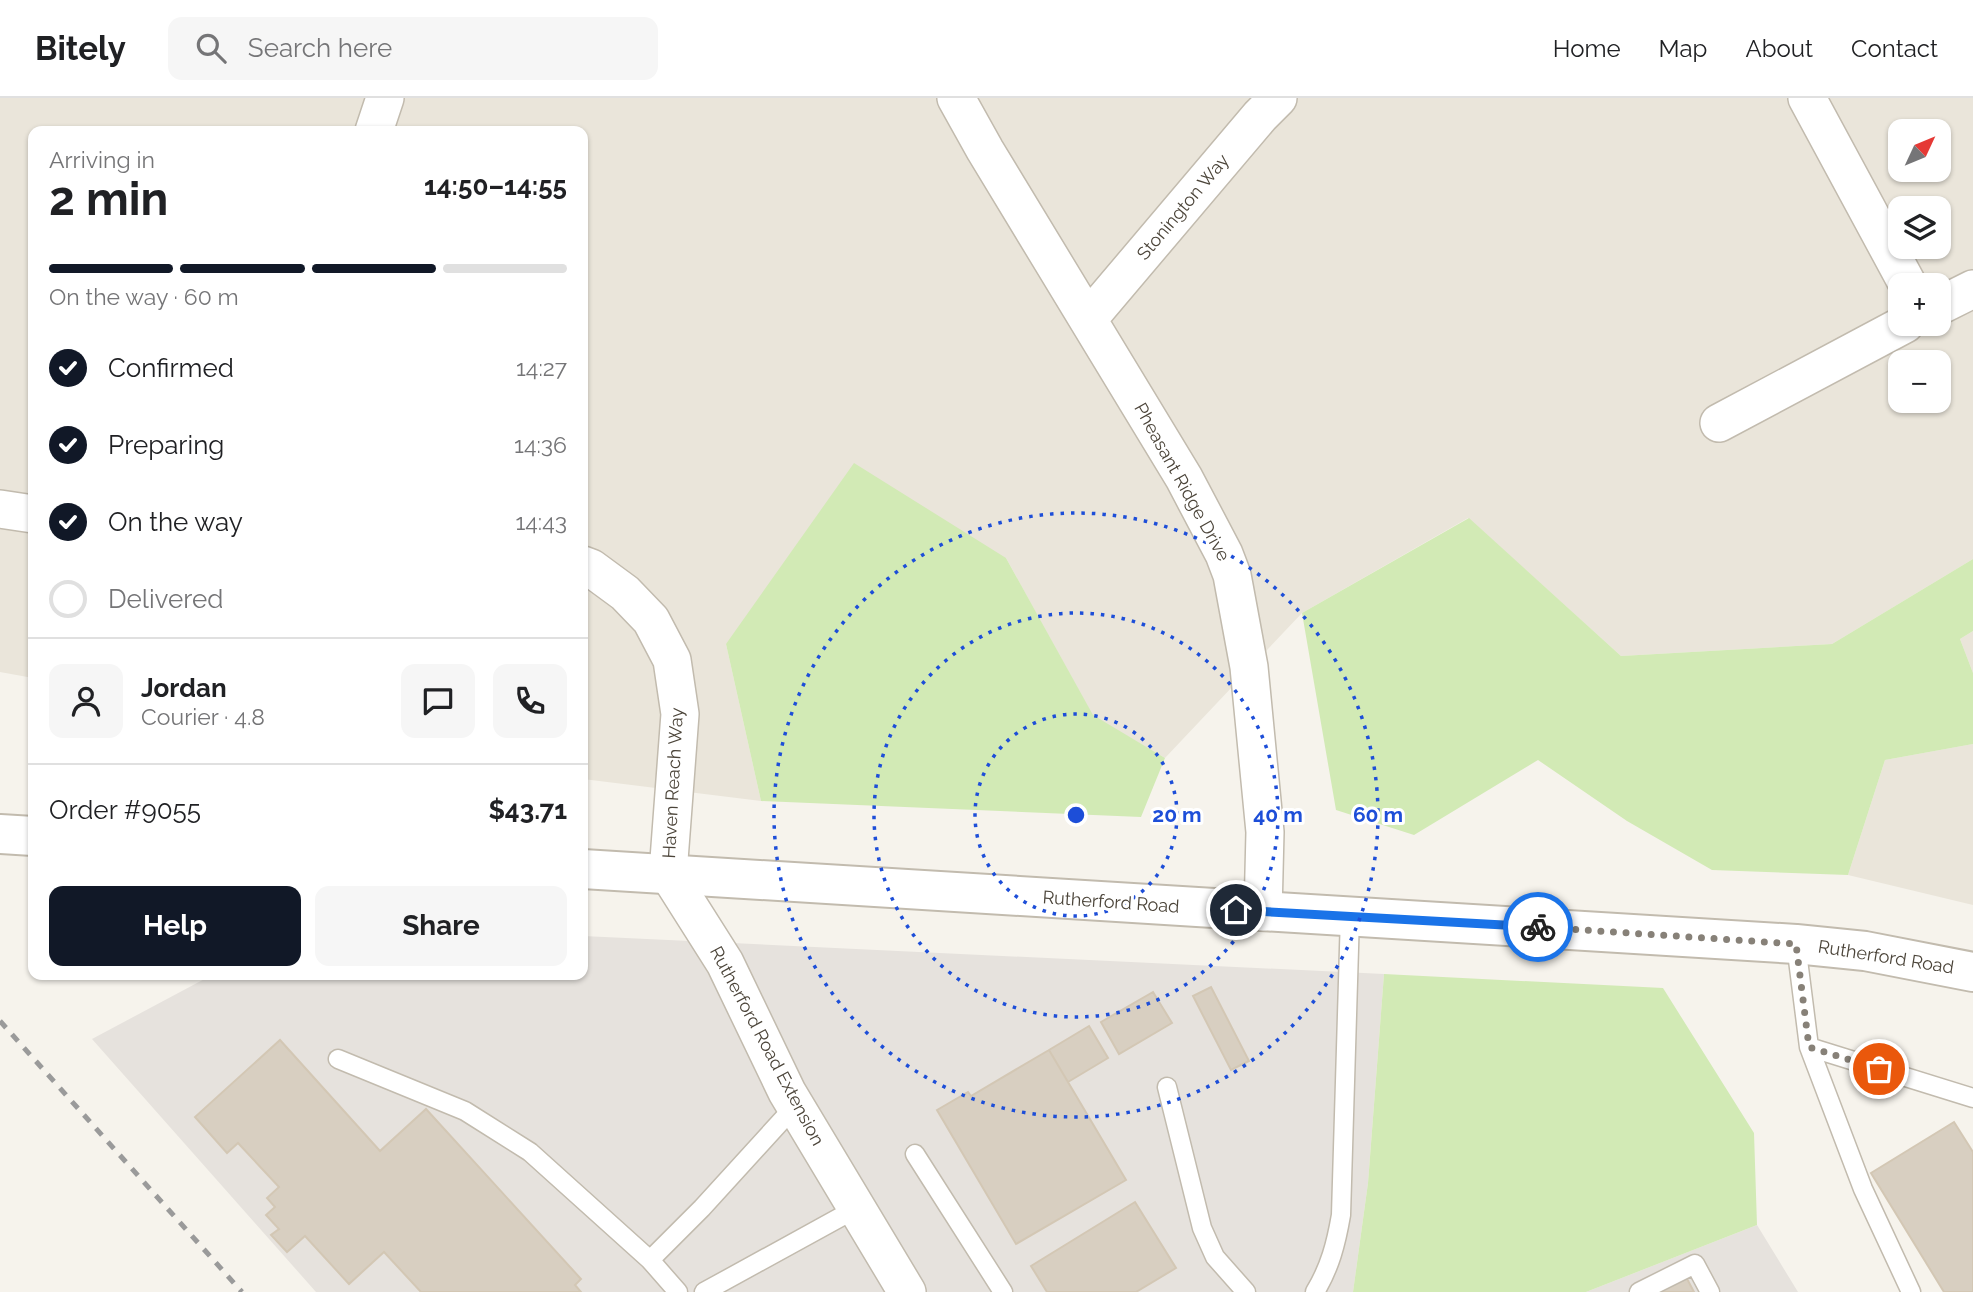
<!DOCTYPE html>
<html lang="en">
<head>
<meta charset="utf-8">
<style>
	:root { --surface:#fff; --page:#f6f6f6; --text:#202124; --muted:#757577; --line:#e0e0e0; --accent:#111827 }
	body { margin:0; font-family:Raleway,sans-serif; background:var(--page); color:var(--text); height:100vh; display:flex; flex-direction:column; font-size:26px; white-space:nowrap }
	* { box-sizing:border-box; margin:0 }
	p { font-size:23px; color:var(--muted) }
	.icon { flex:none; width:38px; height:38px; fill:none; stroke:currentColor; stroke-width:2; stroke-linecap:round; stroke-linejoin:round }
	.map { position:relative; flex:1; overflow:hidden }
	.drawer { position:absolute; left:28px; top:28px; width:560px; height:854px; display:flex; flex-direction:column; background:var(--surface); border-radius:14px; box-shadow:0 2px 5px #0004 }
	.drawer>* { flex:none }
	.needle { width:46px; rotate:46deg }
	.controls { position:absolute; left:1888px; top:21px; display:grid; gap:14px }
	.controls a { display:grid; place-items:center; width:63px; height:63px; border-radius:14px; background:var(--surface); box-shadow:0 2px 5px #0004; font-size:35px }
	.pin { position:absolute; display:grid; place-items:center; width:60px; height:60px; color:#fff; margin:-30px; border:4px solid #fff; border-radius:50%; box-shadow:0 2px 7px #0007 }
	.courier { position:absolute; display:grid; place-items:center; width:70px; height:70px; margin:-35px; border:5px solid #1a73e8; border-radius:50%; background:#fff; color:#222; box-shadow:0 2px 9px #0007 }
	.headline em { font-style:normal; font-weight:700 }
	.headline div { display:flex; flex-direction:column-reverse }
	.headline { display:flex; align-items:center; justify-content:space-between; height:119px; padding:0 21px }
	h1 { font-size:46px; font-weight:700; line-height:52px }
	.bar { display:grid; grid-template-columns:repeat(4,1fr); gap:10px 7px; align-content:center; height:84px; padding:0 21px }
	.bar i { height:9px; border-radius:5px; background:var(--line) }
	.bar .selected { background:var(--accent) }
	.bar p { grid-column:span 4 }
	.line { display:flex; align-items:center; gap:18px; padding:0 21px; border-top:2px solid var(--line) }
	.line div { flex:1 }
	.round { display:grid; place-items:center; flex:none; width:74px; height:74px; border-radius:14px; background:var(--page) }
	ol { padding:0 21px; list-style:none }
	li { display:flex; align-items:center; gap:21px; height:77px }
	li p { margin-inline-start:auto }
	li .icon { padding:7px; border-radius:50%; background:var(--accent); color:#fff; stroke-width:4 }
	li:last-child { color:var(--muted) }
	li i { width:38px; height:38px; border:4px solid var(--line); border-radius:50% }
	.action { display:flex; gap:14px; margin-top:auto; padding:14px 21px }
	.action a { flex:1; height:80px; border-radius:14px; background:var(--accent); color:#fff; font-size:28px; font-weight:700; line-height:80px; text-align:center }
	.action a+a { background:var(--page); color:var(--text) }
	header { display:flex; align-items:center; gap:42px; box-sizing:border-box; height:98px; padding:0 35px; background:var(--surface); border-bottom:2px solid var(--line) }
	header strong { font-size:33px }
	nav { display:flex; gap:38px; margin-inline-start:auto; font-size:24px }
	.search { width:490px; height:63px; background:var(--page); display:flex; align-items:center; gap:18px; box-sizing:border-box; padding:0 24px; border-radius:14px; color:var(--muted); font-size:26px }
	.map>svg:first-child { display:block }
	.residential { fill:#eae5da; fill-rule:evenodd }
	.industrial { fill:#e6e2dd }
	.green { fill:#d2eab5 }
	.building { fill:#d8cfc1; stroke:#d3c7b4; stroke-width:2 }
	.lines { fill:none; stroke-linecap:round; stroke-linejoin:round }
	.service-casing { stroke:#c2bbae; stroke-width:21 }
	.minor-casing { stroke:#c2bbae; stroke-width:40 }
	.tertiary-casing { stroke:#c2bbae; stroke-width:42 }
	.service { stroke:#fff; stroke-width:18 }
	.minor { stroke:#fff; stroke-width:37 }
	.tertiary { stroke:#fff; stroke-width:38 }
	.rail { stroke:#9a9a9a; stroke-width:5; stroke-dasharray:9 9; stroke-linecap:butt }
	.done { stroke:#878178; stroke-width:7; stroke-dasharray:0 12.6 }
	.route { stroke:#1a73e8; stroke-width:9 }
	.ring { fill:none; stroke:#1d4ed8; stroke-width:3.5; stroke-dasharray:3.5 7 }
	.labels { text-anchor:middle; stroke-width:6; stroke-linejoin:round; paint-order:stroke }
	.street-label { font-size:18px; fill:#4b4439; stroke:#fff }
	.centre { fill:#1d4ed8; stroke:#fff; stroke-width:3.5 }
	.ring-label { font-size:21px; text-anchor:middle; font-weight:bold; fill:#1d4ed8; stroke:#fff; stroke-width:6; stroke-linejoin:round; paint-order:stroke }
</style>
</head>
<body>
<header>
<strong>Bitely</strong>
<div class="search"><svg class="icon" aria-label="search" viewBox="0 0 24 24"><circle cx="10" cy="10" r="6"/><path d="M15 15l6 6"/></svg>Search here</div>
<nav><a>Home</a><a>Map</a><a>About</a><a>Contact</a></nav>
</header>
<div class="map">
<svg width="1973" height="1194" viewBox="0 0 1973 1194">
	<rect width="100%" height="100%" fill="#f6f3ec"/>
	<path class="residential" d="M0,0H1973V461L1832,546L1621,558L1468,420L1302,515L1165,660L1093,618L1006,460L726,546L761,703L583,681V33H33V580L0,574ZM1900,33H1939V72H1900ZM1900,110H1939V149H1900ZM1900,187H1939V226H1900ZM1900,264H1939V303H1900Z
		M1973,533V575L1960,541Z
		M1973,646V807L1848,777L1885,662Z"/>
	<path class="industrial" d="M583,838L1384,876L1368,1085L1353,1194H316L92,941L212,877H583Z
		M1757,1127L1798,1194H1586Z"/>
	<path class="green" d="M854,365L1006,460L1093,617L1165,660L1141,719L761,703L726,546Z
		M1469,420L1621,558L1832,546L1973,461V533L1960,541L1973,575V646L1885,662L1848,777L1712,772L1627,723L1538,662L1414,737L1336,712L1302,515Z
		M1384,876L1663,890L1754,1035L1757,1127L1586,1194H1353L1368,1085Z"/>
	<path class="building" d="M1211,889L1249,963L1231,972L1193,898Z
		M1153,894L1172,925L1119,956L1101,924Z
		M1089,928L1108,960L1068,984L1049,952Z
		M280,942L380,1053L426,1011L581,1181L575,1187L581,1194H421L384,1154L349,1186L305,1138L287,1154L271,1137L279,1131L266,1117L275,1109L267,1100L279,1089L238,1045L227,1055L195,1019Z
		M1049,952L1126,1082L1016,1146L937,1012L968,994L971,998Z
		M1954,1024L1973,1054V1194H1944L1871,1075Z
		M1135,1104L1176,1170L1136,1194H1047L1031,1168Z
		M1685,1177L1694,1194H1652Z"/>
	<g class="lines">
		<g class="service-casing">
			<path id="service" d="M1796,846L1809,949L1863,1091L1911,1194
				M1809,949L1973,1000
				M338,961L465,1013L530,1054L650,1162L702,1110L795,1008
				M1167,989L1202,1130L1215,1159L1246,1194
				M915,1056L1003,1194
				M650,1162L678,1194
				M704,1194L857,1110
				M1315,1194C1330,1169 1336,1146 1341,1117L1350,817
				M1639,1194L1695,1166L1710,1194"/>
		</g>
		<g class="minor-casing">
			<path id="minor" d="M956,0L985,52L1184,380L1224,456L1232,477L1249,569L1265,734L1263,814
				M1807,0L1908,187
				M374,33L385,0
				M1939,208L1973,191
				M1089,220L1260,18L1278,0
				M1719,325L1905,226
				M0,411L33,416
				M583,467L591,470L625,495L651,522L672,562L680,616L668,775L725,865L787,994L907,1194"/>
		</g>
		<g class="tertiary-casing">
			<path id="tertiary" d="M0,736L33,738
				M583,771L1796,846L1865,853L1973,874"/>
		</g>
		<use href="#service" class="service"/>
		<use href="#minor" class="minor"/>
		<use href="#tertiary" class="tertiary"/>
		<path class="rail" d="M0,923L242,1194"/>
	</g>
	<g class="lines">
		<path class="done" d="M1538,829L1796,846L1809,949L1879,971"/>
		<path class="route" d="M1236,812L1538,829"/>
	</g>
	<g class="ring">
		<circle cx="1076" cy="717" r="101"/>
		<circle cx="1076" cy="717" r="202"/>
		<circle cx="1076" cy="717" r="302"/>
	</g>
	<g class="labels">
		<g class="street-label">
			<text transform="translate(1183 109) rotate(-50)" y="6">Stonington Way</text>
			<text transform="translate(1182 384) rotate(61)" y="6">Pheasant Ridge Drive</text>
			<text transform="translate(673 685) rotate(-87)" y="6">Haven Reach Way</text>
			<text transform="translate(1111 804) rotate(4)" y="6">Rutherford Road</text>
			<text transform="translate(1886 859) rotate(9)" y="6">Rutherford Road</text>
			<text transform="translate(767 948) rotate(62)" y="6">Rutherford Road Extension</text>
		</g>
	</g>
	<circle cx="1076" cy="717" r="10" class="centre"/>
	<g class="ring-label">
		<text x="1177" y="724">20 m</text>
		<text x="1278" y="724">40 m</text>
		<text x="1378" y="724">60 m</text>
	</g>
</svg>
<div class="controls">
<a><svg class="needle" viewBox="-14 -14 28 28"><path d="M0-13l5 13h-10z" fill="#e53935"/><path d="M0 13l5-13h-10z" fill="#757577"/></svg></a>
<a><svg class="icon" aria-label="layers" viewBox="0 0 24 24"><path d="M12 4l9 5-9 5-9-5zM3 14l9 5 9-5"/></svg></a>
<a>+</a>
<a>−</a>
</div>
<div class="pin" style="left:1879px;top:971px;background:#ea580c"><svg class="icon" aria-label="bag" viewBox="0 0 24 24"><path d="M5 8h14l-1 12H6zM9 8a3 3 0 0 1 6 0"/></svg></div>
<div class="pin" style="left:1236px;top:812px;background:#1f2937"><svg class="icon" aria-label="home" viewBox="0 0 24 24"><path d="M3 11l9-7 9 7M6 9v11h12V9"/></svg></div>
<div class="courier" style="left:1538px;top:829px"><svg class="icon" aria-label="bike" viewBox="0 0 24 24"><circle cx="6" cy="16" r="4"/><circle cx="18" cy="16" r="4"/><path d="M6 16l4-8h5l3 8M10 8l3 8H6M13 5h3"/></svg></div>
<section class="drawer">
<div class="headline"><div><h1>2 min</h1><p>Arriving in</p></div><em>14:50–14:55</em></div>
<div class="bar"><i class="selected"></i><i class="selected"></i><i class="selected"></i><i></i><p>On the way · 60 m</p></div>
<ol>
<li><svg class="icon" aria-label="check" viewBox="0 0 24 24"><path d="M5 12l5 5 9-10"/></svg>Confirmed<p>14:27</p></li>
<li><svg class="icon" aria-label="check" viewBox="0 0 24 24"><path d="M5 12l5 5 9-10"/></svg>Preparing<p>14:36</p></li>
<li><svg class="icon" aria-label="check" viewBox="0 0 24 24"><path d="M5 12l5 5 9-10"/></svg>On the way<p>14:43</p></li>
<li><i></i>Delivered</li>
</ol>
<div class="line" style="height:126px"><a class="round"><svg class="icon" aria-label="person" viewBox="0 0 24 24"><circle cx="12" cy="8" r="4"/><path d="M4 21q1-7 8-7t8 7"/></svg></a><div><b>Jordan</b><p>Courier · 4.8</p></div><a class="round"><svg class="icon" aria-label="chat" viewBox="0 0 24 24"><path d="M4 5h16v11H9l-5 4z"/></svg></a><a class="round"><svg class="icon" aria-label="phone" viewBox="0 0 24 24"><path d="M5 4h4l2 5-3 2q2 4 5 5l2-3 5 2v4C11 20 4 13 5 4z"/></svg></a></div>
<div class="line" style="height:91px"><div>Order #9055</div><b>$43.71</b></div>
<div class="action"><a>Help</a><a>Share</a></div>
</section>
</div>
</body>
</html>
